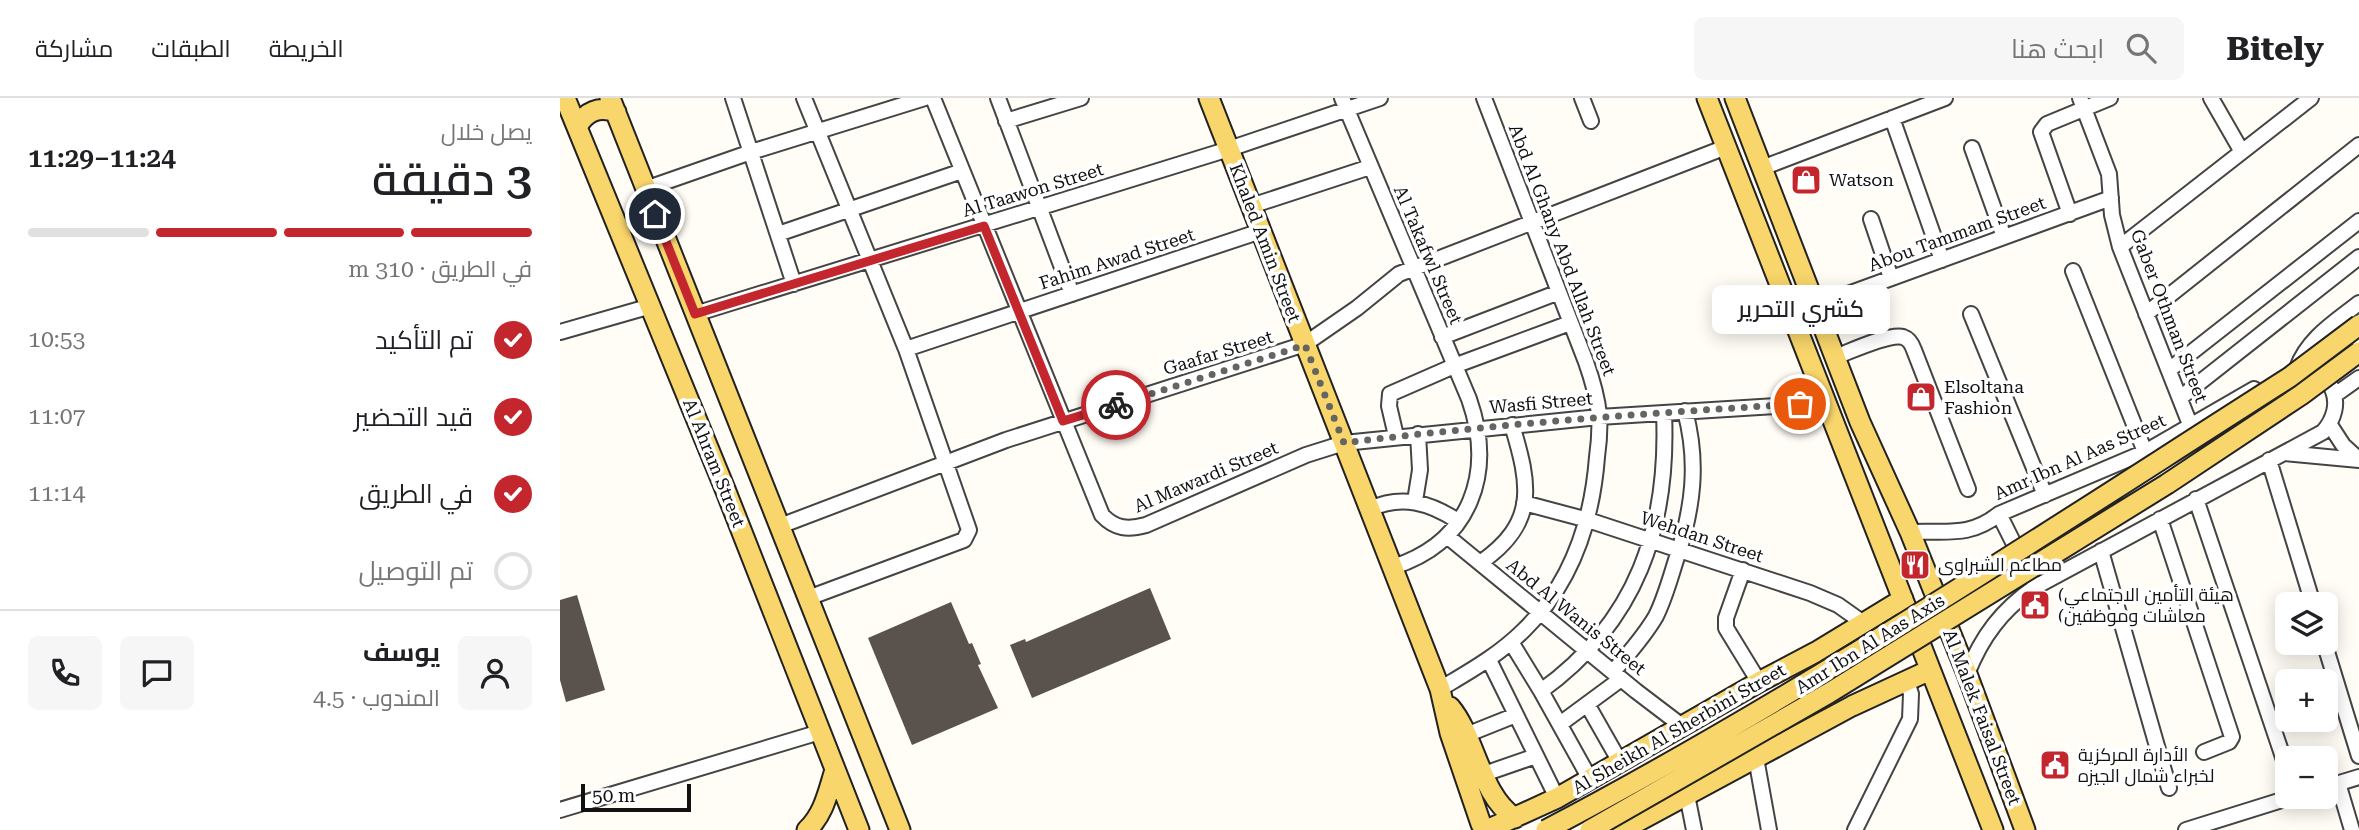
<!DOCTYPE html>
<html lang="ar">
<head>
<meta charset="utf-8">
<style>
	:root { --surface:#fff; --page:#f6f6f6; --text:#202124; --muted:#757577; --line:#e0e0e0; --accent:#c4262e }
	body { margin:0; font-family:"Roboto Serif",Cairo,serif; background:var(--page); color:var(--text); direction:rtl; height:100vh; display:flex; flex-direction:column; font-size:26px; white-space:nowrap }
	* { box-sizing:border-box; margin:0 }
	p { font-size:23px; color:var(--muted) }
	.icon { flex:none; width:38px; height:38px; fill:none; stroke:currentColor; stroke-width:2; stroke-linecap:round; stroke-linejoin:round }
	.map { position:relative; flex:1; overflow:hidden; direction:ltr }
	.side { display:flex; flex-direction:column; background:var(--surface); width:560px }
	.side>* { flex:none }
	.controls { position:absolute; left:1715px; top:494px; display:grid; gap:14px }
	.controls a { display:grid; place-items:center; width:63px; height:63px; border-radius:10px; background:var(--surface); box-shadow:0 4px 18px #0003; font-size:35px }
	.scale { position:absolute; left:21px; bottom:18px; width:110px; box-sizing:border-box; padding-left:7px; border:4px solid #111; border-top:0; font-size:19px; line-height:24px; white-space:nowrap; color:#111; -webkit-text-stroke:5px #fff; paint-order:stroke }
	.pin { position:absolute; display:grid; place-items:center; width:60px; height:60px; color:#fff; margin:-30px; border:4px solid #fff; border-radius:50%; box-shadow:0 2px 7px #0007 }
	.courier { position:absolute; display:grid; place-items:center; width:70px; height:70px; margin:-35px; border:5px solid #c4262e; border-radius:50%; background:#fff; color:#222; box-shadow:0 2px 9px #0007 }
	.bubble { position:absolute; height:49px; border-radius:10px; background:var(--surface); box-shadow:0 4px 18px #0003; font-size:23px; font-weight:600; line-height:49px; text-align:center; direction:rtl }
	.summary em { font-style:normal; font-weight:600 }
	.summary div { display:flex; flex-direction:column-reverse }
	.summary { display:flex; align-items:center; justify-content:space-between; height:119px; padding:0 28px }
	h1 { font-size:46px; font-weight:600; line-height:52px }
	.bar { display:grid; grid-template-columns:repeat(4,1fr); gap:10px 7px; align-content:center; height:84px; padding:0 28px }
	.bar i { height:9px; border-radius:5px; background:var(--line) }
	.bar .current { background:var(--accent) }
	.bar p { grid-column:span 4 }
	.line { display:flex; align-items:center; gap:18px; padding:0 28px; border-top:2px solid var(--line) }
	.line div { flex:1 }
	.round { display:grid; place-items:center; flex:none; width:74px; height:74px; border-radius:10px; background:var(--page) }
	ol { padding:0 28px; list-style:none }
	li { display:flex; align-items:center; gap:21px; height:77px }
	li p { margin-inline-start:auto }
	li .icon { padding:7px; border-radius:50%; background:var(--accent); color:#fff; stroke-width:4 }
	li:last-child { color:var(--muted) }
	li i { width:38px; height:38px; border:4px solid var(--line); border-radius:50% }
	header { display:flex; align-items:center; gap:42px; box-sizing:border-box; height:98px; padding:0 35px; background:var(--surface); border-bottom:2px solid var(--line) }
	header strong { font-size:33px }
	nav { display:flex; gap:38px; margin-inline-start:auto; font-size:24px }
	.search { width:490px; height:63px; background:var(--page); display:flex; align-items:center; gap:18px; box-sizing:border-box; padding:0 24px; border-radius:10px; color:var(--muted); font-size:26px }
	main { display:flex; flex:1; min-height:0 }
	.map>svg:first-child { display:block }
	.building { fill:#5a524d }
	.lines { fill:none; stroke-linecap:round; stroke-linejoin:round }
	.minor-casing { stroke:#444; stroke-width:18 }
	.major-casing { stroke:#222; stroke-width:23 }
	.minor { stroke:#fff; stroke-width:14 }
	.major { stroke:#f9d66b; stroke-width:19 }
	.major-bridge-casing { stroke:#222; stroke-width:23; stroke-linecap:butt }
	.major-bridge { stroke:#f9d66b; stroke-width:19 }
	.done { stroke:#646461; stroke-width:7; stroke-dasharray:0 12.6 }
	.route { stroke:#c4262e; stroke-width:9 }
	.labels { text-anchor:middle; stroke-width:7; stroke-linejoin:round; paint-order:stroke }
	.poi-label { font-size:18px; fill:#111; stroke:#fff; text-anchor:start }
	.street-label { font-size:18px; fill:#111; stroke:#fff }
</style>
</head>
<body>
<header>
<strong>Bitely</strong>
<div class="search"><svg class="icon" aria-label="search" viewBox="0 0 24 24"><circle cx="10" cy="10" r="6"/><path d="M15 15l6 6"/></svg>ابحث هنا</div>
<nav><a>الخريطة</a><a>الطبقات</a><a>مشاركة</a></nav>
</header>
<main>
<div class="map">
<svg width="1799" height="732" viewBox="0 0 1799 732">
	<rect width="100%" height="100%" fill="#fffdf5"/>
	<path class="building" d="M590,490L611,541L472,600L450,547L465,541L466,544Z
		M17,497L45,592L6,604L0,582V502Z
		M391,504L409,546L412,545L421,566L418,567L438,610L352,647L308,540Z"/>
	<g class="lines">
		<g class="minor-casing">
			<path id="minor" d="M173,0L234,186
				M244,0L346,251L409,432L404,442L248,500
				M373,0L542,417C555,431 568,432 586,427L746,357L784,345L1039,319L1266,305
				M438,0L512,196
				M782,0L909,301C935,375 911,444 833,469
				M1022,0L1031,23
				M1520,0L1549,76L1552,117L1560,149L1631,329
				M1651,0L1682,54
				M1332,20L1382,162
				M446,23L521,0
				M1412,50L1444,139
				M1202,70L1385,0
				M85,91L191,54L365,0
				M691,108L810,69
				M1510,116L1481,34L1487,26L1550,0
				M1311,121L1331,180
				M218,136L402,73
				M1560,149L1751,0
				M1513,173L1585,354
				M1255,208L1551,100
				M135,216L669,51L820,0
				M1411,216L1485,397
				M1586,216L1799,47
				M0,234L91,208
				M882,239L999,194
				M346,251L701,133
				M1275,259C1289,254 1329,235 1343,239C1349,241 1352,246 1354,252L1408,391
				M1737,270C1748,240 1775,224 1799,205
				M1609,272L1799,123
				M1775,297L1799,280
				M1620,300L1799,159
				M1770,327L1783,347L1798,361
				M836,338L829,308L830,296L894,268L1010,225
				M1725,355L1799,362
				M1709,362L1753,506
				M1636,401L1727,671
				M855,403L860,372L858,336
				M964,405L1028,422L1250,495L1278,507L1302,524
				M810,411C842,396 870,405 898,423
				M1439,416L1471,480
				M1600,421L1672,639L1669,644L1644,654
				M220,428L446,342L745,246L797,210L839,176L1166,49
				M1350,434C1386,432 1409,440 1439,416L1585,354L1694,291
				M887,438L1076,593L1122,628
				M1541,453L1609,690
				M920,465C978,425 970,387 952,327
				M1183,472L1166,520V530L1199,584
				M951,544L981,593L1030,681
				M1764,544L1799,658
				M929,562L997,700
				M1053,574C1068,556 1084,539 1096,518C1105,500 1110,481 1116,462C1133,411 1139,365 1125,313
				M1407,576C1422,538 1442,512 1475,489L1763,334C1787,307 1774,272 1737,270
				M880,591C910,573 939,557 964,532C1011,486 1032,424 1037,359C1039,345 1040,330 1039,316C1037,298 1032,281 1026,264L924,0
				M981,593C1077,524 1109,429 1104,315
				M1027,606L1060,664
				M1000,626L1061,581
				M906,637L956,617
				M1196,660L1209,732
				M924,676L976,658
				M1778,685L1792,732
				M1766,689L1799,679
				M1127,697L1134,732
				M0,712L260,634
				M1295,732L1350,621L1351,596L1347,583
				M1626,732L1735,698"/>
		</g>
		<g class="major-casing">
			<path id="major" d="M5,0L165,391L299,732
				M50,0L340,732
				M649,0L880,591L890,635L921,726L927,732
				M1147,0L1433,732
				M1175,0L1300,324L1350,434L1407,576L1465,732
				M17,29C26,13 39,8 56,14
				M890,609C916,640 920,697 955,720
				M247,732C264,716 268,694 275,672
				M927,732L997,700L1199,584L1256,554L1343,501
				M1062,732L1292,608L1370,572"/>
		</g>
		<use href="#minor" class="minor"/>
		<use href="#major" class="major"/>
		<g class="major-bridge-casing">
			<path id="major-bridge" d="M986,732C1243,597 1485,435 1730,279L1799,227
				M1030,732L1269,595L1607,386L1741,297L1799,254"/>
		</g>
		<use href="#major-bridge" class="major-bridge"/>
	</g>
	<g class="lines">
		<path class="done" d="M556,307L745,247L784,345C935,326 1088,315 1240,306"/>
		<path class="route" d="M95,116L135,216L424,128L503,323L556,307"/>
	</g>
	<defs>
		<g id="shop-square" transform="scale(1.575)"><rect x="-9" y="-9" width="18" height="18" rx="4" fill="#c4262e" stroke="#fff"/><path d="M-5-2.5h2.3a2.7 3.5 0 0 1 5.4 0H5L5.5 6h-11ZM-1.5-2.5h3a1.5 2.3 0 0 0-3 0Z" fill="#fff"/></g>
		<g id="restaurant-square" transform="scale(1.575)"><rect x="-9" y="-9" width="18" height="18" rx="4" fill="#c4262e" stroke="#fff"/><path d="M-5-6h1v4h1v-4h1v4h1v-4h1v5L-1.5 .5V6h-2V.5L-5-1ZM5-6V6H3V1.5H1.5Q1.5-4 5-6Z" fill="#fff"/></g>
		<g id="civic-square" transform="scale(1.575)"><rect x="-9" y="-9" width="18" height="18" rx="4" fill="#c4262e" stroke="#fff"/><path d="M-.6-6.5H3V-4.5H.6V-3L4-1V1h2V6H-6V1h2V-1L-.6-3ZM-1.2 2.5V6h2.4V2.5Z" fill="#fff"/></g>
	</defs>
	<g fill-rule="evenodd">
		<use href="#shop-square" x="1246" y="82"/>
		<use href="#shop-square" x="1361" y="299"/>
		<use href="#restaurant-square" x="1355" y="467"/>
		<use href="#civic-square" x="1475" y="507"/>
		<use href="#civic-square" x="1495" y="667"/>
	</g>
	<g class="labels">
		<g class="poi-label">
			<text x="1269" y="88">Watson</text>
			<text x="1384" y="295">Elsoltana<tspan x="1384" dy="21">Fashion</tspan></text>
			<text x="1378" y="473">مطاعم الشبراوى</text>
			<text x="1498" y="503">(هيئة التأمين الاجتماعي<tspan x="1498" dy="21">(معاشات وموظفين</tspan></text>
			<text x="1518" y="663">الأدارة المركزية<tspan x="1518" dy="21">لخبراء شمال الجيزه</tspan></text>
		</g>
		<g class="street-label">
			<text transform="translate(473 92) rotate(-17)" y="6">Al Taawon Street</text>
			<text transform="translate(1397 136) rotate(-20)" y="6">Abou Tammam Street</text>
			<text transform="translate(705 145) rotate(69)" y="6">Khaled Amin Street</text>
			<text transform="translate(1002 152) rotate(69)" y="6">Abd Al Ghany Abd Allah Street</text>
			<text transform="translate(868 157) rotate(67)" y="6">Al Takafwl Street</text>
			<text transform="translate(557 161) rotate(-18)" y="6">Fahim Awad Street</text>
			<text transform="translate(1609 218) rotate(69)" y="6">Gaber Othman Street</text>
			<text transform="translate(658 255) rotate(-17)" y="6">Gaafar Street</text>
			<text transform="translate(981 305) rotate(-5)" y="6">Wasfi Street</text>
			<text transform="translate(1520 359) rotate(-24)" y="6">Amr Ibn Al Aas Street</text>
			<text transform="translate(154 365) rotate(68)" y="6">Al Ahram Street</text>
			<text transform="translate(646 379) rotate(-23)" y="6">Al Mawardi Street</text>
			<text transform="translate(1142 439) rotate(18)" y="6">Wehdan Street</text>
			<text transform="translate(1016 519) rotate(39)" y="6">Abd Al Wanis Street</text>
			<text transform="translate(1310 546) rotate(-32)" y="6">Amr Ibn Al Aas Axis</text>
			<text transform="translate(1422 619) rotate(69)" y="6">Al Malek Faisal Street</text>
			<text transform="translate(1119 631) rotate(-30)" y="6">Al Sheikh Al Sherbini Street</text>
		</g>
	</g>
</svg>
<div class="controls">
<a><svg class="icon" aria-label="layers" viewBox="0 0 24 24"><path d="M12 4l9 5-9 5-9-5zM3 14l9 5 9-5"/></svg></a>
<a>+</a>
<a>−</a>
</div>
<div class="scale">50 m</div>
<div class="pin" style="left:1240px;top:306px;background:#ea580c"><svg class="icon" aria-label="bag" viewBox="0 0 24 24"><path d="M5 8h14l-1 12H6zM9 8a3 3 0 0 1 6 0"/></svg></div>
<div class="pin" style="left:95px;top:116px;background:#1f2937"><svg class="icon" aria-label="home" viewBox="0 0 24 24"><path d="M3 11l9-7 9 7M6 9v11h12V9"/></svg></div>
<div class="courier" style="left:556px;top:307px"><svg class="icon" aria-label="bike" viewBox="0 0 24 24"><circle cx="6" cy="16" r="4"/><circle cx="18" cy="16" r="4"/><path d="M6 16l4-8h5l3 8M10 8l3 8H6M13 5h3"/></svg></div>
<div class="bubble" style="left:1152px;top:187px;width:178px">كشري التحرير</div>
</div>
<section class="side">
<div class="summary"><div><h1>3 دقيقة</h1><p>يصل خلال</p></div><em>11:24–11:29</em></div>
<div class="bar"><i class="current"></i><i class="current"></i><i class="current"></i><i></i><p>في الطريق · 310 m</p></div>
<ol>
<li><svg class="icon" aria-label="check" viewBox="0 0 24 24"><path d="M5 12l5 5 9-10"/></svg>تم التأكيد<p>10:53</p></li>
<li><svg class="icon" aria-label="check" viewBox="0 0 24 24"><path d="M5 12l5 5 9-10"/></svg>قيد التحضير<p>11:07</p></li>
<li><svg class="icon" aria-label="check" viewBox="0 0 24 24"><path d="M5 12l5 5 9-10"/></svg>في الطريق<p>11:14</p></li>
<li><i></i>تم التوصيل</li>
</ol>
<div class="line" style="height:126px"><a class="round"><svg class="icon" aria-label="person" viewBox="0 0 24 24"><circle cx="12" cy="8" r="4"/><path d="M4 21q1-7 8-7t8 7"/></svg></a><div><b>يوسف</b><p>المندوب · 4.5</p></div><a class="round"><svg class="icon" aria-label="chat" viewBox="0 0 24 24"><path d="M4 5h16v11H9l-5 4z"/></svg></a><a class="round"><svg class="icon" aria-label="phone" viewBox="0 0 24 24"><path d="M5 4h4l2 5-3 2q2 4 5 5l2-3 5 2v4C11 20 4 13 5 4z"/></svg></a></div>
</section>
</main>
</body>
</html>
